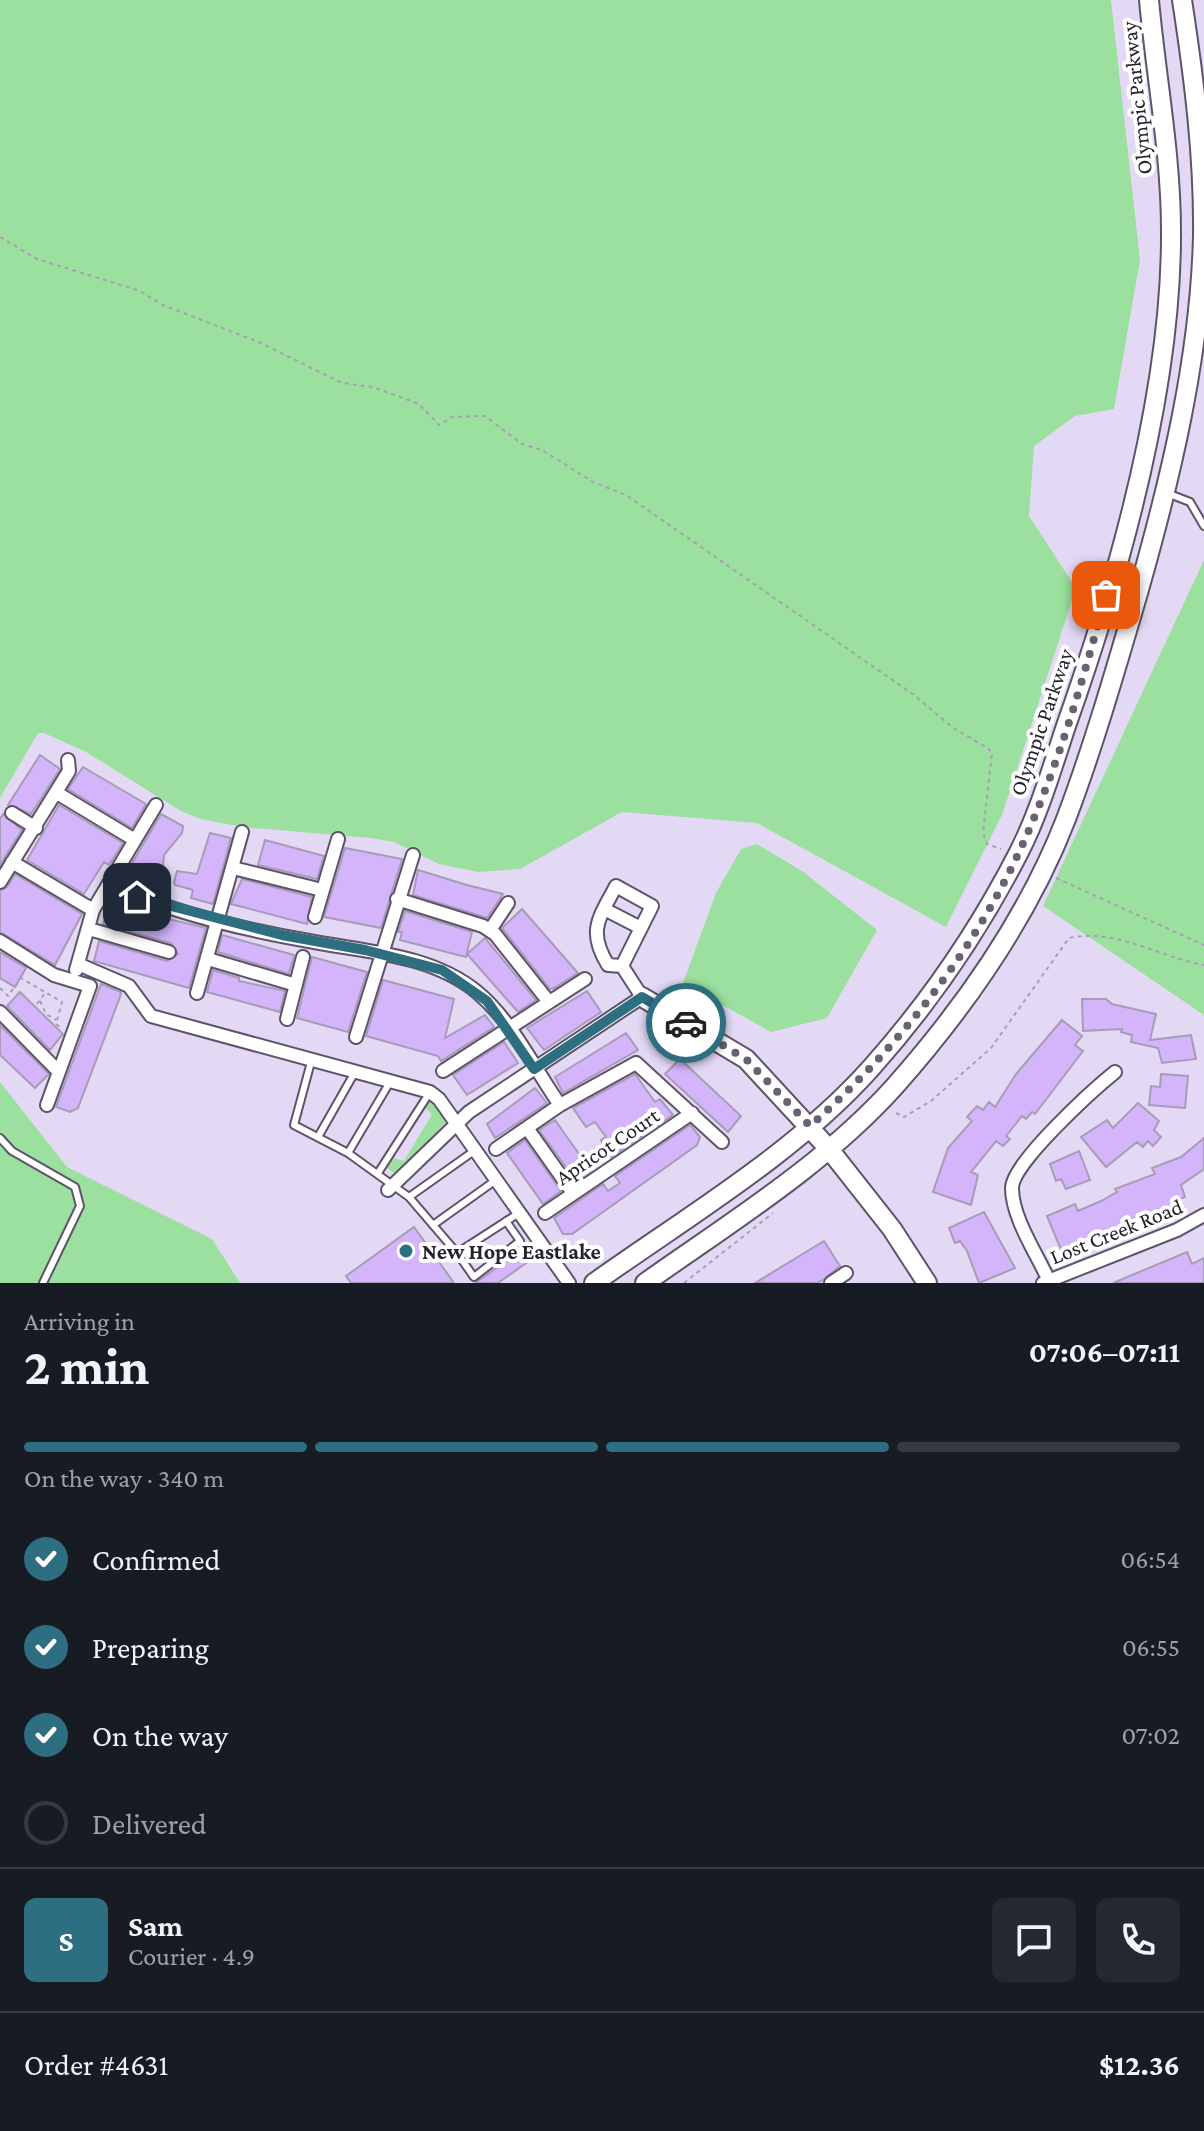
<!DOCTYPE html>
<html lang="en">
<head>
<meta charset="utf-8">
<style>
	:root { --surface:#171b24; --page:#242831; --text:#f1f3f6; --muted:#9ea1a6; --line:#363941; --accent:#2d6e81 }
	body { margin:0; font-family:"Crimson Pro",serif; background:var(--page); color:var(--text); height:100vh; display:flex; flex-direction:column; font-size:30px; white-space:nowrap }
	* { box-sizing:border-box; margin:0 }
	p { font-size:26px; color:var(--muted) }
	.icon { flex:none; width:44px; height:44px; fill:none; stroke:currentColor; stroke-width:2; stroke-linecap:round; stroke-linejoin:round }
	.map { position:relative; height:1283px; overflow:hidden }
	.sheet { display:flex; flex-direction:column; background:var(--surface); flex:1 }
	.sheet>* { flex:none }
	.pin { position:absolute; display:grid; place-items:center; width:68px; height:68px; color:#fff; margin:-34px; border-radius:16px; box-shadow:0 4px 12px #0006 }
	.courier { position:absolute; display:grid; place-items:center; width:80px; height:80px; margin:-40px; border:6px solid #2d6e81; border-radius:50%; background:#fff; color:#222; box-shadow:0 2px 10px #0007 }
	.overview em { font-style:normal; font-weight:700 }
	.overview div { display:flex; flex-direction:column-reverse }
	.overview { display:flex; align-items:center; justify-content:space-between; height:136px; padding:0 24px }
	h1 { font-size:52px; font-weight:700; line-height:60px }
	.bar { display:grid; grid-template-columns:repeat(4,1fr); gap:12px 8px; align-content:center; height:96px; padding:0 24px }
	.bar i { height:10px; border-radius:6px; background:var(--line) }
	.bar .on { background:var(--accent) }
	.bar p { grid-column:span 4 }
	.line { display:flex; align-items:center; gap:20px; padding:0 24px; border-top:2px solid var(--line) }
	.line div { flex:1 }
	.round { display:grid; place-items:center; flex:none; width:84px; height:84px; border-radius:12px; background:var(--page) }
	ol { padding:0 24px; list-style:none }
	li { display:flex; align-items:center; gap:24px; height:88px }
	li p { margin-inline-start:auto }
	li .icon { padding:8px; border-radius:50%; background:var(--accent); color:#fff; stroke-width:4 }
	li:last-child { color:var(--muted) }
	li i { width:44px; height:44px; border:4px solid var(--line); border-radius:50% }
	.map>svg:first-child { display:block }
	.green { fill:#9be09e }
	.building { fill:#d4b5fb; stroke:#a79cb5; stroke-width:2 }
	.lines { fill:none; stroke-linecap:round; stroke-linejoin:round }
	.lane-casing { stroke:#5e546a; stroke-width:10 }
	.street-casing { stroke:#5e546a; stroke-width:16 }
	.secondary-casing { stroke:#5e546a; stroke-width:22 }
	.path { stroke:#a89fb4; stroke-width:2; stroke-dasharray:4 4; stroke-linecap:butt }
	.lane { stroke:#fff; stroke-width:6 }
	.street { stroke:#fff; stroke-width:12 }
	.secondary { stroke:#fff; stroke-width:18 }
	.done { stroke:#686271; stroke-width:8; stroke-dasharray:0 14.4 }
	.route { stroke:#2d6e81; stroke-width:10 }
	.poi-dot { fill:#2d6e81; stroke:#fff; stroke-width:3 }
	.labels { text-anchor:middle; stroke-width:8; stroke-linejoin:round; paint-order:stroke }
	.street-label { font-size:22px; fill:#26222b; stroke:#fff }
	.poi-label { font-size:22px; font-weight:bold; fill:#26222b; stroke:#fff; text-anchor:start }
</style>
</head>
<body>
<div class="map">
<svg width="1204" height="1283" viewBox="0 0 1204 1283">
	<rect width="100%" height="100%" fill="#e4d9f4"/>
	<path class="green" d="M0,0H1111L1140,260L1114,409L1075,416L1034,446L1029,516L1076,588L1002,815L946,927L757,823L622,812L520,869L478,872L439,864L394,842L371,838L242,827L201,819L181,811L86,752L44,733H38L0,798Z
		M1204,560V1015L1043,906Z
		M757,844L802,871L877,930L827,1018L771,1032L683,983L716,893L741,849Z
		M0,1082L67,1167L212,1239L240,1283H0Z
		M428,1102H432L446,1122L397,1175L387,1168L394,1158L404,1161L432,1114L425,1108Z"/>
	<path class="building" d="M40,755L60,769L31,814L8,805Z
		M83,767L146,804L132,828L68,789Z
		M59,805L123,843L109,865L104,862L84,894L27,860Z
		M3,814L22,830L0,865V819Z
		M161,814L183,826L182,833L164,855L163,867L146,888L125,875Z
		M210,833L231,838L213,904L191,898L193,890L175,885L174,882L177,871L197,874Z
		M265,840L324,856L317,879L258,865Z
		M345,848L402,859L381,928L324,917Z
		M418,870L467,885L503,894L487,918L413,895Z
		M15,874L82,914L55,965L0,932V891L7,887Z
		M242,879L312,897L307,924L231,904Z
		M110,905L206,928L189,988L94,961L99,941L167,961L178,954L171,943L103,924Z
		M522,909L578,973L554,988L550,989L502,928Z
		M405,911L472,932L466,957L400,940L402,932H398Z
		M222,935L294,955L289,974L218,952Z
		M485,938L536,1000L518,1012L467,954Z
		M0,952L26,968L15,987L0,978Z
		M312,957L367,972L348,1032L297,1018Z
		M213,970L239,978V981L285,991L280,1012L207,992Z
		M383,980L454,999L445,1038L485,1015L494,1027L441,1061L438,1056L366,1036Z
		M101,984L121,992L120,997L78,1108L70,1112L56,1107Z
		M587,991L601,1012L544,1050L527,1028Z
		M20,992L63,1034L50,1050L7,1006Z
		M1082,999H1106L1112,1004L1156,1014L1150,1040L1191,1035L1196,1059L1162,1063L1158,1048L1131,1042L1132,1035L1121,1032L1122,1029L1083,1031Z
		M1062,1020L1082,1036L1075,1045L1083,1051L1035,1114L1032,1112L1026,1119L1022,1116L1006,1136L1010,1139L1003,1146L996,1141L971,1172L978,1175L971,1205L933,1192L948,1148L972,1121L967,1117L977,1106L983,1110L989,1102L995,1107L1016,1074Z
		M0,1025L49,1074L35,1088L0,1055Z
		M626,1033L638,1050L563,1093L555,1077Z
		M504,1042L518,1063L467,1095L453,1075Z
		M680,1059L741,1116L728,1132L665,1074Z
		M635,1074L655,1102L660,1099L673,1115L611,1157L601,1140L606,1137L595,1122L586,1127L573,1108Z
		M1161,1074L1188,1076L1185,1108L1149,1105L1151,1086L1160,1087Z
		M535,1088L547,1103L495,1138L487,1124Z
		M1138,1103L1159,1121L1154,1130L1161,1137L1153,1146L1148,1141L1143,1147L1137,1142L1106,1167L1081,1137L1107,1120L1113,1128Z
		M555,1120L591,1171L576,1181L539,1130Z
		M690,1125L700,1137L697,1145L572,1234H563L554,1218L603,1184L608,1191L620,1183L615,1176Z
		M1204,1138V1169L1181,1185L1185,1197L1177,1200L1178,1203L1144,1219L1142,1215L1120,1224L1122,1228L1094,1236L1062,1252L1047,1216L1075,1204L1078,1211L1101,1201L1117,1192L1115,1189L1155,1174L1152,1168L1181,1157Z
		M525,1140L561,1191L543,1204L507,1153Z
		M1079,1151L1090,1180L1066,1189L1061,1179L1056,1181L1050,1164Z
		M984,1212L1015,1268L979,1283L967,1251L960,1241L955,1243L949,1228Z
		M414,1227L454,1283H351L346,1276Z
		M824,1241L840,1266L823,1280L817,1283H755Z
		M521,1251L529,1261L498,1283H475Z
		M1187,1252L1192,1264L1204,1258V1283H1113Z"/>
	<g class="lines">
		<g class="lane-casing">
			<path id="lane" d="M1167,493L1190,502L1204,526
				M311,1062L294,1125L348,1153L409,1197
				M318,1137L355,1072
				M0,1138L12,1151L75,1187L80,1206L43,1283
				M348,1153L390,1082
				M378,1173L430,1092
				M506,1221L520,1241L474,1277L457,1253L519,1213
				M433,1225L496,1180
				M457,1253L409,1197L474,1151"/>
		</g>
		<g class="street-casing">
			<path id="street" d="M57,793L135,840
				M12,813L36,828
				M12,862L93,910
				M233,868L322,890
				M0,882L69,771L68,760
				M109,883C167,912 246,930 309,941C365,952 431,954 477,992C512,1021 534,1068 560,1105
				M397,899L483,926L495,934L549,1002
				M604,909L641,928
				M315,917L338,839
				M89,929L169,952
				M490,930L508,903
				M0,941L54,975L90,986L47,1105
				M208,959L296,985
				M78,964L129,986L151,1016L430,1092L439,1099L569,1283
				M76,970L93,910L156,805
				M197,993L242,832
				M0,1012L57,1070
				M287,1019L303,957
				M356,1037L413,855
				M443,1071L585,979
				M527,1128L573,1193
				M496,1149L560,1105L636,1063L722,1142
				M388,1190L469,1112L642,997L622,966L652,906L616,886C599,918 587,931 608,965L622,966
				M545,1213L692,1113
				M1049,1281C1037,1254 1012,1218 1012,1188C1012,1163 1094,1089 1115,1072
				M831,1283L846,1273
				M1043,1283L1177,1230L1204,1215"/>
		</g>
		<g class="secondary-casing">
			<path id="secondary" d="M642,997L746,1059L829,1149L892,1229L927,1283
				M594,1283C688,1216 794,1154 871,1068C929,1003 979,930 1019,852C1039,813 1052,768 1066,726C1119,576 1172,391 1171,231C1171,153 1156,77 1149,0
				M645,1283C731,1222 824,1165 895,1086C964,1008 1028,917 1066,819C1094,745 1116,668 1138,593C1171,477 1200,357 1203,236C1204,157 1194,78 1182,0"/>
		</g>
		<path class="path" d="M0,237L37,259L140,291L163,305L261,343L342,383L373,387L419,404L439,425L452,417L485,416L522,444L542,450L593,482L626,495L914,695L952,727L989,749L992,753L983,833L987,844L1001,849
			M1056,878L1204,945
			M0,988L8,996L21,978L62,1002L56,1024L60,1027
			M40,1001L46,1014L56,1020
			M37,1004L45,993
			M896,1113L904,1117L931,1101L991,1048L1069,938C1116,928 1159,957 1204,965
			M684,1283L773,1213"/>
		<use href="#lane" class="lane"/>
		<use href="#street" class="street"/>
		<use href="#secondary" class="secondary"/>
	</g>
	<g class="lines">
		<path class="done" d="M686,1023L746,1059L810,1126C896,1050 973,953 1021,848C1058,767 1083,680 1106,595"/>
		<path class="route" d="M137,897L282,935L365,950L442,970L487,1001L534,1069L642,997L686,1023"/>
	</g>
	<circle class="poi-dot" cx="406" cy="1251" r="8"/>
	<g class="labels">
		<g class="street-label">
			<text transform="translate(1136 98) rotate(-96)" y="8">Olympic Parkway</text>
			<text transform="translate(1041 722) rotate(-71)" y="8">Olympic Parkway</text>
			<text transform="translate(607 1146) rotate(-34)" y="8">Apricot Court</text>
			<text transform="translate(1116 1231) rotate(-22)" y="8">Lost Creek Road</text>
		</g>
		<g class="poi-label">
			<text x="422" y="1259">New Hope Eastlake</text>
		</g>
	</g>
</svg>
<div class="pin" style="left:1106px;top:595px;background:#ea580c"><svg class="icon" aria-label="bag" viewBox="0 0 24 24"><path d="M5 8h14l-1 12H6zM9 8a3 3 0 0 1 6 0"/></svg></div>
<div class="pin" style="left:137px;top:897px;background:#1f2937"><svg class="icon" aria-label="home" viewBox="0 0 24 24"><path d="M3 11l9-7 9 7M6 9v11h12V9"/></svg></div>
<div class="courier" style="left:686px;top:1023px"><svg class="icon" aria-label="car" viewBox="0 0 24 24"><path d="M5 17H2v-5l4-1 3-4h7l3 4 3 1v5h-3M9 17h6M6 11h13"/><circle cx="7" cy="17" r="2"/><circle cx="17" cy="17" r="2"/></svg></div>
</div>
<section class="sheet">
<div class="overview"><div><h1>2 min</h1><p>Arriving in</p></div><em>07:06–07:11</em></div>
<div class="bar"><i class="on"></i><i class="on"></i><i class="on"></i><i></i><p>On the way · 340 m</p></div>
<ol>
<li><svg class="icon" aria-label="check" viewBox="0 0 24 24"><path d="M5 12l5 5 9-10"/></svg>Confirmed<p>06:54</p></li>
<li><svg class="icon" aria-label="check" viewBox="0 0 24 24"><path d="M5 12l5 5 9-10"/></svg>Preparing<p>06:55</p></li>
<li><svg class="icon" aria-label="check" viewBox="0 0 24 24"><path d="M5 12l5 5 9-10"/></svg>On the way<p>07:02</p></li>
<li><i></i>Delivered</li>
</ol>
<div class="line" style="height:144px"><b class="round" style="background:var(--accent);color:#fff">S</b><div><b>Sam</b><p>Courier · 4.9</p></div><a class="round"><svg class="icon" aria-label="chat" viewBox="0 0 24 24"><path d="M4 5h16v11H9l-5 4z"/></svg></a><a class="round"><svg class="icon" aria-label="phone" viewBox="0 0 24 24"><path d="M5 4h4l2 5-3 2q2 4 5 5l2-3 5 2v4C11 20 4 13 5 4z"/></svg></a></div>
<div class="line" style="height:104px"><div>Order #4631</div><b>$12.36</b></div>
</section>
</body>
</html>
